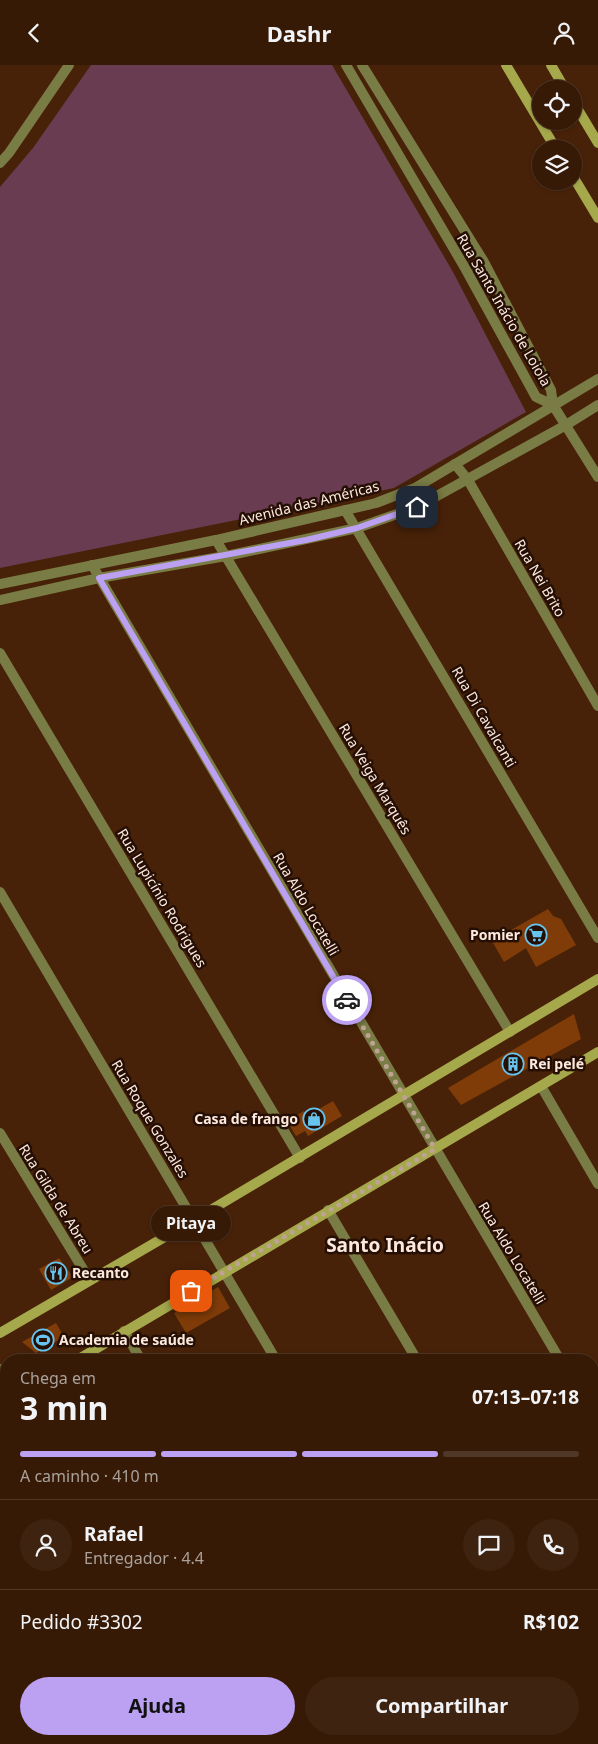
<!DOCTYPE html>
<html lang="pt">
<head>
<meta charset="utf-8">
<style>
	:root { --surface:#361a06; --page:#3d2310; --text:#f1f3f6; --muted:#aaa19b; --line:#503828; --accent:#bca0f2 }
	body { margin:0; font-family:"Noto Sans",sans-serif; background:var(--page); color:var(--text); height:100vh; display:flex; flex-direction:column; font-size:19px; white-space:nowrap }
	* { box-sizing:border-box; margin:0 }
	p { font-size:16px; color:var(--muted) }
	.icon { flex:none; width:28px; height:28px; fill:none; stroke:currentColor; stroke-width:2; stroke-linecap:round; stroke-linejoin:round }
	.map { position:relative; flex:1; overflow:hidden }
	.side { position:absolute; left:0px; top:1289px; width:599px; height:391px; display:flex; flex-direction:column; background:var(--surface); border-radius:20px 20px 0 0; box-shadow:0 1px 4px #0004,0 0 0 1px var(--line) }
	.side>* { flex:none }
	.controls { position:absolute; left:532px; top:15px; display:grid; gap:10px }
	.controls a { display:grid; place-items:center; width:50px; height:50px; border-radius:50%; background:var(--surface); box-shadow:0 1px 4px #0004,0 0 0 1px var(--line); font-size:25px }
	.pin { position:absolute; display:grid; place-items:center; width:42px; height:42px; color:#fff; margin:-21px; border-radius:10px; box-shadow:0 2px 8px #0006 }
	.courier { position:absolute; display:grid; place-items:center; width:50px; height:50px; margin:-25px; border:4px solid #bca0f2; border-radius:50%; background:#fff; color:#222; box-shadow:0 1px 6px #0007 }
	.bubble { position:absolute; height:35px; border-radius:18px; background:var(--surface); box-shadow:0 1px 4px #0004,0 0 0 1px var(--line); font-size:16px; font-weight:700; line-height:35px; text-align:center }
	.head em { font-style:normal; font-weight:700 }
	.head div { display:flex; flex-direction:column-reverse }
	.head { display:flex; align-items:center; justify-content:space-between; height:85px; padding:0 20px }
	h1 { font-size:32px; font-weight:700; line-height:38px }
	.bar { display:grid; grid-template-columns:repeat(4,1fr); gap:8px 5px; align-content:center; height:60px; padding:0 20px }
	.bar i { height:6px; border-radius:4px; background:var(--line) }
	.bar .on { background:var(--accent) }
	.bar p { grid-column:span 4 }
	.line { display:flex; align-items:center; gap:12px; padding:0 20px; border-top:1px solid var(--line) }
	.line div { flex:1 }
	.round { display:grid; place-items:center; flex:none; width:52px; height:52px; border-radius:26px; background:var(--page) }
	.primary-button { display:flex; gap:10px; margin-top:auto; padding:10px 20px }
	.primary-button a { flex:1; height:58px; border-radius:30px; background:var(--accent); color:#111; font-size:20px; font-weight:700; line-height:58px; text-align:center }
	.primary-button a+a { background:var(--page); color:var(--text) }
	header { display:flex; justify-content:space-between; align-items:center; height:65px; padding:0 20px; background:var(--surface); font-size:22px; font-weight:700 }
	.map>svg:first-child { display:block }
	.green { fill:#693c51 }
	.building { fill:#803c08 }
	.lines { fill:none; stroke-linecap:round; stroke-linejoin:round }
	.minor { stroke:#7a7c45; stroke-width:10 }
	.tertiary { stroke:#7a7c45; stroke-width:10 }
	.secondary { stroke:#a6a84c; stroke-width:10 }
	.done { stroke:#bea394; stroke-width:5; stroke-dasharray:0 9 }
	.route { stroke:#bca0f2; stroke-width:6 }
	.labels { text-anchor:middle; stroke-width:5; stroke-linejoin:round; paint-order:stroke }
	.street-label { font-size:14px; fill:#fde9df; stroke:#250f04 }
	.poi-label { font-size:14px; font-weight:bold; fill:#fde9df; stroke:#250f04; text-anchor:start }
	.district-label { font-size:19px; font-weight:bold; fill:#fde9df; stroke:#250f04 }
</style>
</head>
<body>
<header><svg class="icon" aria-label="back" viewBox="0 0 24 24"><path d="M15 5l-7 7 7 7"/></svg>Dashr<svg class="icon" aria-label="person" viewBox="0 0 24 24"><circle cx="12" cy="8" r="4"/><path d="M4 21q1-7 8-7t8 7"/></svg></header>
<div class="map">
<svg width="598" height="1679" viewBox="0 0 598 1679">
	<rect width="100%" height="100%" fill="#482208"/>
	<path class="green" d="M91,0H332L453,207L526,347L394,423L0,503V122L33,83Z"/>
	<path class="building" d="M548,844L553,851L561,854L576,880L536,902L526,883L504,897L492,876Z
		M574,949L581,974L461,1040L448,1023Z
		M333,1036L342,1051L308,1071L305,1066L296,1071L287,1056L304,1046L307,1051Z
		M59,1193L73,1212L51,1225L39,1204Z
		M218,1222L230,1243L186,1268L174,1248Z
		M56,1258L64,1272L36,1288L22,1277Z"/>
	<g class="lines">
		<path class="minor" d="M346,0L465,203L536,332L553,340
			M362,0L484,197L551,325L553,340L598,412
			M455,399L468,415L598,641
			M345,445L598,873
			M216,475L510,967
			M92,500L560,1295
			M0,588L300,1093
			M541,1021L598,1119
			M0,1068L89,1214
			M328,1145L417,1295
			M124,1266L141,1295
			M0,1304L6,1315
			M592,1350L598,1359
			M0,1549L6,1560
			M592,1588L598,1597
			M74,1674L77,1679
			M215,1674L218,1679
			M357,1674L361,1679"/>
		<path class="tertiary" d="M0,98L9,88L69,0
			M0,519L216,475L376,438L415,423L598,314
			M0,535L99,513L226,491L357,463L417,442L566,360L598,340
			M0,827L276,1295
			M592,1484L598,1481
			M592,1503L598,1500
			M501,1674L504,1679
			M256,1679L265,1674
			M289,1679L297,1674"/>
		<path class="secondary" d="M506,0L556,84
			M551,0L565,24
			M574,38L598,78
			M574,113L598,153
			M0,1268L194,1155L598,914
			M77,1295L598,987
			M0,1342L6,1338"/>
	</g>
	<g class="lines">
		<path class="done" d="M191,1226L435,1084L347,935"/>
		<path class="route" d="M347,935L99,513L306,475L357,463L417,442"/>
	</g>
	<defs>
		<g id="supermarket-ring" transform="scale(1.125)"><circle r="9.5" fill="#250f04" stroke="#66c4ef" stroke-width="1.5"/><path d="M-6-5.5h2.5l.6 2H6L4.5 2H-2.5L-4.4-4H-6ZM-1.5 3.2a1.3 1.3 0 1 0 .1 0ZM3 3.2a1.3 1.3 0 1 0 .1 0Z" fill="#66c4ef"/></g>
		<g id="building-ring" transform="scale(1.125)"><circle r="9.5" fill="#250f04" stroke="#66c4ef" stroke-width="1.5"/><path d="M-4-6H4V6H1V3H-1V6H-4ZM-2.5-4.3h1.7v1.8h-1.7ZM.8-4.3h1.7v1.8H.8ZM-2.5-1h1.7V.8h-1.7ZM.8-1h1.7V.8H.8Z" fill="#66c4ef"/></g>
		<g id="shop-ring" transform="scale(1.125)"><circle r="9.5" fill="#250f04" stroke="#66c4ef" stroke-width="1.5"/><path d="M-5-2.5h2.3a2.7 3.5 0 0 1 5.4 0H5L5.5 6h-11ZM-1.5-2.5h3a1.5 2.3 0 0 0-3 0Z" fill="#66c4ef"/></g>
		<g id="restaurant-ring" transform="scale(1.125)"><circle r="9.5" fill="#250f04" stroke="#66c4ef" stroke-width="1.5"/><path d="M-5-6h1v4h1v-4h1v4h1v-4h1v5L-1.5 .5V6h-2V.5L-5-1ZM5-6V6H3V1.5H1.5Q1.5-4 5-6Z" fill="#66c4ef"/></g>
		<g id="stadium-ring" transform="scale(1.125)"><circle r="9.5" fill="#250f04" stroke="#66c4ef" stroke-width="1.5"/><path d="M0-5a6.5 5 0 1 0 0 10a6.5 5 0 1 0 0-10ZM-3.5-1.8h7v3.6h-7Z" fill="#66c4ef"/></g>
	</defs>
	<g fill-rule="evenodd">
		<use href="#supermarket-ring" x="536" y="870"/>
		<use href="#building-ring" x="513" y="999"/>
		<use href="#shop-ring" x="314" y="1054"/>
		<use href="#restaurant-ring" x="56" y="1208"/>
		<use href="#stadium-ring" x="43" y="1275"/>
	</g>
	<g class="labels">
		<g class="street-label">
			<text transform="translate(504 245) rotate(60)" y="5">Rua Santo Inácio de Loiola</text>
			<text transform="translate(309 438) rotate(-14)" y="5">Avenida das Américas</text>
			<text transform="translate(540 513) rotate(60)" y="5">Rua Nei Brito</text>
			<text transform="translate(484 652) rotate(60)" y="5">Rua Di Cavalcanti</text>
			<text transform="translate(375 714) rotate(59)" y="5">Rua Veiga Marquês</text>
			<text transform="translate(162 833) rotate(59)" y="5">Rua Lupicínio Rodrigues</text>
			<text transform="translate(306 839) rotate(60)" y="5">Rua Aldo Locatelli</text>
			<text transform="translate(150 1054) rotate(59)" y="5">Rua Roque Gonzales</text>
			<text transform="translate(56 1134) rotate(58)" y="5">Rua Gilda de Abreu</text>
			<text transform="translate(512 1188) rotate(59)" y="5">Rua Aldo Locatelli</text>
		</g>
		<g class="poi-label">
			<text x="520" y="875" text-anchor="end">Pomier</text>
			<text x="529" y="1004">Rei pelé</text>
			<text x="298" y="1059" text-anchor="end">Casa de frango</text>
			<text x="72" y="1213">Recanto</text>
			<text x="59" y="1280">Academia de saúde</text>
		</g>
		<g class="district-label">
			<text x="385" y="1187">Santo Inácio</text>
		</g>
	</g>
</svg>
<div class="controls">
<a><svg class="icon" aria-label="locate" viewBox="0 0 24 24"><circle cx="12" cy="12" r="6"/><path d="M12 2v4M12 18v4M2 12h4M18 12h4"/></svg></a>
<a><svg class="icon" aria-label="layers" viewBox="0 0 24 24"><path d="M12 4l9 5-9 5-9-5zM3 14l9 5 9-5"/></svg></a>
</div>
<div class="pin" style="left:191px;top:1226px;background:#ea580c"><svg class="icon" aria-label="bag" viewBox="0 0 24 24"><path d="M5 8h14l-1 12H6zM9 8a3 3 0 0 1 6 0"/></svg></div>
<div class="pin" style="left:417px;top:442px;background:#1f2937"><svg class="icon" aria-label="home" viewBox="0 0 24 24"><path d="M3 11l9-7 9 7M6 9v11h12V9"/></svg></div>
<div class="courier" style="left:347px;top:935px"><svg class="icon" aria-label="car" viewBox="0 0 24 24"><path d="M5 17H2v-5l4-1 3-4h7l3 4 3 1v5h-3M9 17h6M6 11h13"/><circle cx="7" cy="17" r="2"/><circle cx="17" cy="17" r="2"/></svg></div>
<div class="bubble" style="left:151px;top:1141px;width:80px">Pitaya</div>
<section class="side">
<div class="head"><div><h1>3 min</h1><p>Chega em</p></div><em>07:13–07:18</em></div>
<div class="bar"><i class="on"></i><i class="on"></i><i class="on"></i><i></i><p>A caminho · 410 m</p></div>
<div class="line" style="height:90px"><a class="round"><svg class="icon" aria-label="person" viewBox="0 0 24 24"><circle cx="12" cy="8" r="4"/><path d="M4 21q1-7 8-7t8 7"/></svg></a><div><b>Rafael</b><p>Entregador · 4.4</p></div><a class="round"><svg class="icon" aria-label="chat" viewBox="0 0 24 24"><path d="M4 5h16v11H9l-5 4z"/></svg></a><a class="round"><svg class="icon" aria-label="phone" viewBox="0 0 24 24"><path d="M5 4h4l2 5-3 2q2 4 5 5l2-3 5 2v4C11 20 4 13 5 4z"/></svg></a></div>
<div class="line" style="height:65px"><div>Pedido #3302</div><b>R$102</b></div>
<div class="primary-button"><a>Ajuda</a><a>Compartilhar</a></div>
</section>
</div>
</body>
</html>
